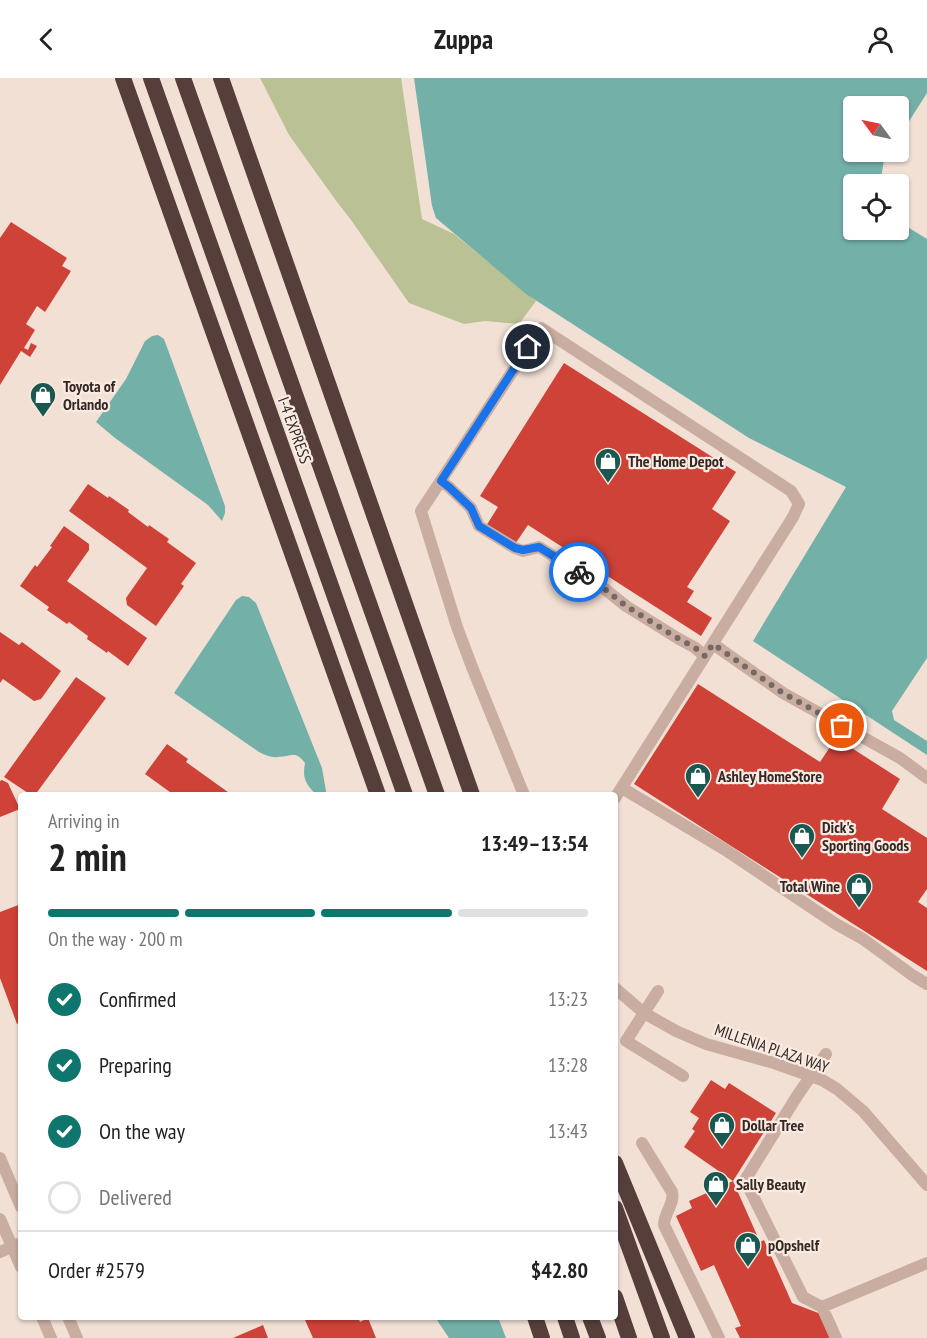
<!DOCTYPE html>
<html lang="en">
<head>
<meta charset="utf-8">
<style>
	:root { --surface:#fff; --page:#f6f6f6; --text:#222; --muted:#767676; --line:#e0e0e0; --accent:#0f766e }
	body { margin:0; font-family:"PT Sans Narrow",sans-serif; background:var(--page); color:var(--text); height:100vh; display:flex; flex-direction:column; font-size:22px; white-space:nowrap }
	* { box-sizing:border-box; margin:0 }
	p { font-size:20px; color:var(--muted) }
	.icon { flex:none; width:33px; height:33px; fill:none; stroke:currentColor; stroke-width:2; stroke-linecap:round; stroke-linejoin:round }
	.map { position:relative; flex:1; overflow:hidden }
	.side { position:absolute; left:18px; top:714px; width:600px; height:528px; display:flex; flex-direction:column; background:var(--surface); border-radius:6px; box-shadow:0 2px 4px #0004 }
	.side>* { flex:none }
	.needle { width:39px; rotate:303deg }
	.buttons { position:absolute; left:843px; top:18px; display:grid; gap:12px }
	.buttons a { display:grid; place-items:center; width:66px; height:66px; border-radius:6px; background:var(--surface); box-shadow:0 2px 4px #0004; font-size:30px }
	.pin { position:absolute; display:grid; place-items:center; width:51px; height:51px; color:#fff; margin:-26px; border:3px solid #fff; border-radius:50%; box-shadow:0 2px 6px #0007 }
	.courier { position:absolute; display:grid; place-items:center; width:60px; height:60px; margin:-30px; border:4px solid #1a73e8; border-radius:50%; background:#fff; color:#222; box-shadow:0 2px 8px #0007 }
	.head em { font-style:normal; font-weight:700 }
	.head div { display:flex; flex-direction:column-reverse }
	.head { display:flex; align-items:center; justify-content:space-between; height:102px; padding:0 30px }
	h1 { font-size:39px; font-weight:700; line-height:45px }
	.bar { display:grid; grid-template-columns:repeat(4,1fr); gap:9px 6px; align-content:center; height:72px; padding:0 30px }
	.bar i { height:8px; border-radius:4px; background:var(--line) }
	.bar .current { background:var(--accent) }
	.bar p { grid-column:span 4 }
	.line { display:flex; align-items:center; gap:15px; padding:0 30px; border-top:2px solid var(--line) }
	.line div { flex:1 }
	ol { padding:0 30px; list-style:none }
	li { display:flex; align-items:center; gap:18px; height:66px }
	li p { margin-inline-start:auto }
	li .icon { padding:6px; border-radius:50%; background:var(--accent); color:#fff; stroke-width:4 }
	li:last-child { color:var(--muted) }
	li i { width:33px; height:33px; border:3px solid var(--line); border-radius:50% }
	header { display:flex; justify-content:space-between; align-items:center; height:78px; padding:0 30px; background:var(--surface); font-size:27px; font-weight:700 }
	.map>svg:first-child { display:block }
	.green { fill:#bac295 }
	.water { fill:#73b1a8 }
	.building { fill:#ce4238 }
	.lines { fill:none; stroke-linecap:round; stroke-linejoin:round }
	.minor { stroke:#caada1; stroke-width:12 }
	.highway { stroke:#563e3b; stroke-width:16 }
	.done { stroke:#766862; stroke-width:6; stroke-dasharray:0 10.8 }
	.route { stroke:#1a73e8; stroke-width:8 }
	.labels { text-anchor:middle; stroke-width:4.5; stroke-linejoin:round; paint-order:stroke }
	.poi-label { font-size:16px; font-weight:bold; fill:#342724; stroke:#faebe2; text-anchor:start }
	.street-label { font-size:16px; fill:#342724; stroke:#faebe2 }
</style>
</head>
<body>
<header><svg class="icon" aria-label="back" viewBox="0 0 24 24"><path d="M15 5l-7 7 7 7"/></svg>Zuppa<svg class="icon" aria-label="person" viewBox="0 0 24 24"><circle cx="12" cy="8" r="4"/><path d="M4 21q1-7 8-7t8 7"/></svg></header>
<div class="map">
<svg width="927" height="1260" viewBox="0 0 927 1260">
	<rect width="100%" height="100%" fill="#f2e0d5"/>
	<path class="green" d="M260,0H401L422,141L454,156L536,223L519,246L485,243L464,246L409,225L351,142L337,124L289,57Z"/>
	<path class="water" d="M414,0H927V15L899,59L898,28H854V74H889L884,82L880,106H854V152H898L899,141L901,145L927,161V580L892,633L894,642L927,663V677L753,563L846,409L749,360L526,216L436,140L432,128Z
		M158,257L164,261L225,428V435L222,443L208,427L115,360L96,344L126,301L145,263L152,258Z
		M242,518L249,519L256,525L322,690L326,713V717H317C306,707 302,700 305,685C295,672 291,679 278,679C271,680 265,677 259,674L174,615L236,522Z
		M435,1239H498L506,1260H449Z"/>
	<path class="building" d="M11,144L67,180L62,188L71,193L45,234L37,228L26,246L35,252L24,270L28,272L31,265L37,268L30,279L21,273L0,307V160Z
		M564,285L736,394L712,431L730,443L687,509L694,513L687,524L712,540L701,558L528,447L515,466L486,448L498,429L480,418Z
		M88,406L108,420L109,418L129,432L128,434L148,449L149,447L169,461L167,464L196,485L181,506L184,508L156,548L127,527L126,520L147,490L69,433Z
		M64,448L89,466V472L67,503L147,560L128,588L108,573L107,575L87,561L88,558L69,544L67,546L47,532L49,529L20,508L35,487L37,489L52,469L50,468Z
		M0,554L19,567L22,564L61,593L41,621L34,623L3,601L0,605Z
		M76,599L106,620L35,717H31L4,699Z
		M698,606L820,684L836,660L900,701L882,731L927,760V811L918,824L927,830V893L634,706Z
		M167,666L188,681L186,684L232,717H174L145,696Z
		M2,702L8,705L20,731L0,739V703Z
		M21,826V944L17,946L0,900V834Z
		M711,1002L725,1011L729,1005L776,1035L733,1103L760,1164L764,1162L792,1225L821,1236L831,1260H740L735,1250L741,1248L714,1187L701,1193L676,1138L692,1130L689,1123L733,1103L684,1069L695,1053L692,1051L699,1040L690,1034Z
		M312,1239H358L360,1244L368,1240L376,1260H313L305,1242Z
		M263,1247L268,1260H233Z"/>
	<g class="lines">
		<path class="minor" d="M441,403L449,409L471,430L479,448L515,470L523,473L539,469L601,508L626,528L679,561L694,569L705,578
			M713,566L783,615L900,680L927,700
			M622,710L724,771L836,846L863,861L912,897L927,906
			M524,717L472,589L457,549L421,433L541,250L791,413L799,426L793,439L615,720
			M615,910L644,935L676,953L706,966L774,985L822,1002L837,1011L863,1033L927,1107
			M658,913L626,963L683,998
			M826,976L797,1018L745,1102L803,1219L822,1229L836,1260
			M642,1065L672,1114C675,1125 664,1135 664,1147L719,1260
			M0,1080L21,1129
			M0,1141L21,1189
			M0,1174L21,1165
			M822,1229L927,1185
			M42,1239L51,1260
			M68,1239L77,1260"/>
		<path class="highway" d="M123,0L378,717
			M151,0L405,717
			M183,0L437,717
			M221,0L472,717
			M615,1085L687,1260
			M615,1130L662,1260
			M615,1219L629,1260
			M535,1239L542,1260
			M565,1239L572,1260
			M590,1239L598,1260"/>
	</g>
	<g class="lines">
		<path class="done" d="M579,494L601,508L626,528L679,561L694,569L705,578L713,566L783,615L842,648"/>
		<path class="route" d="M528,269L441,403L449,409L471,430L479,448L515,470L523,472L539,469L579,494"/>
	</g>
	<defs>
		<g id="shop-pin" transform="scale(1.35)"><path d="M0 17L-7.5 6A9.5 9.5 0 1 1 7.5 6Z" fill="#185851" stroke="#faebe2"/><path d="M-5-2.5h2.3a2.7 3.5 0 0 1 5.4 0H5L5.5 6h-11ZM-1.5-2.5h3a1.5 2.3 0 0 0-3 0Z" fill="#fff"/></g>
	</defs>
	<g fill-rule="evenodd">
		<use href="#shop-pin" x="43" y="317"/>
		<use href="#shop-pin" x="608" y="383"/>
		<use href="#shop-pin" x="698" y="698"/>
		<use href="#shop-pin" x="802" y="758"/>
		<use href="#shop-pin" x="859" y="808"/>
		<use href="#shop-pin" x="722" y="1047"/>
		<use href="#shop-pin" x="716" y="1106"/>
		<use href="#shop-pin" x="748" y="1167"/>
	</g>
	<g class="labels">
		<g class="poi-label">
			<text x="63" y="314">Toyota of<tspan x="63" dy="18">Orlando</tspan></text>
			<text x="628" y="389">The Home Depot</text>
			<text x="718" y="704">Ashley HomeStore</text>
			<text x="822" y="755">Dick's<tspan x="822" dy="18">Sporting Goods</tspan></text>
			<text x="840" y="814" text-anchor="end">Total Wine</text>
			<text x="742" y="1053">Dollar Tree</text>
			<text x="736" y="1112">Sally Beauty</text>
			<text x="768" y="1173">pOpshelf</text>
		</g>
		<g class="street-label">
			<text transform="translate(295 352) rotate(70)" y="6">I-4 EXPRESS</text>
			<text transform="translate(772 970) rotate(19)" y="6">MILLENIA PLAZA WAY</text>
		</g>
	</g>
</svg>
<div class="buttons">
<a><svg class="needle" viewBox="-14 -14 28 28"><path d="M0-13l5 13h-10z" fill="#e53935"/><path d="M0 13l5-13h-10z" fill="#767676"/></svg></a>
<a><svg class="icon" aria-label="locate" viewBox="0 0 24 24"><circle cx="12" cy="12" r="6"/><path d="M12 2v4M12 18v4M2 12h4M18 12h4"/></svg></a>
</div>
<div class="pin" style="left:842px;top:648px;background:#ea580c"><svg class="icon" aria-label="bag" viewBox="0 0 24 24"><path d="M5 8h14l-1 12H6zM9 8a3 3 0 0 1 6 0"/></svg></div>
<div class="pin" style="left:528px;top:269px;background:#1f2937"><svg class="icon" aria-label="home" viewBox="0 0 24 24"><path d="M3 11l9-7 9 7M6 9v11h12V9"/></svg></div>
<div class="courier" style="left:579px;top:494px"><svg class="icon" aria-label="bike" viewBox="0 0 24 24"><circle cx="6" cy="16" r="4"/><circle cx="18" cy="16" r="4"/><path d="M6 16l4-8h5l3 8M10 8l3 8H6M13 5h3"/></svg></div>
<section class="side">
<div class="head"><div><h1>2 min</h1><p>Arriving in</p></div><em>13:49–13:54</em></div>
<div class="bar"><i class="current"></i><i class="current"></i><i class="current"></i><i></i><p>On the way · 200 m</p></div>
<ol>
<li><svg class="icon" aria-label="check" viewBox="0 0 24 24"><path d="M5 12l5 5 9-10"/></svg>Confirmed<p>13:23</p></li>
<li><svg class="icon" aria-label="check" viewBox="0 0 24 24"><path d="M5 12l5 5 9-10"/></svg>Preparing<p>13:28</p></li>
<li><svg class="icon" aria-label="check" viewBox="0 0 24 24"><path d="M5 12l5 5 9-10"/></svg>On the way<p>13:43</p></li>
<li><i></i>Delivered</li>
</ol>
<div class="line" style="height:78px"><div>Order #2579</div><b>$42.80</b></div>
</section>
</div>
</body>
</html>
